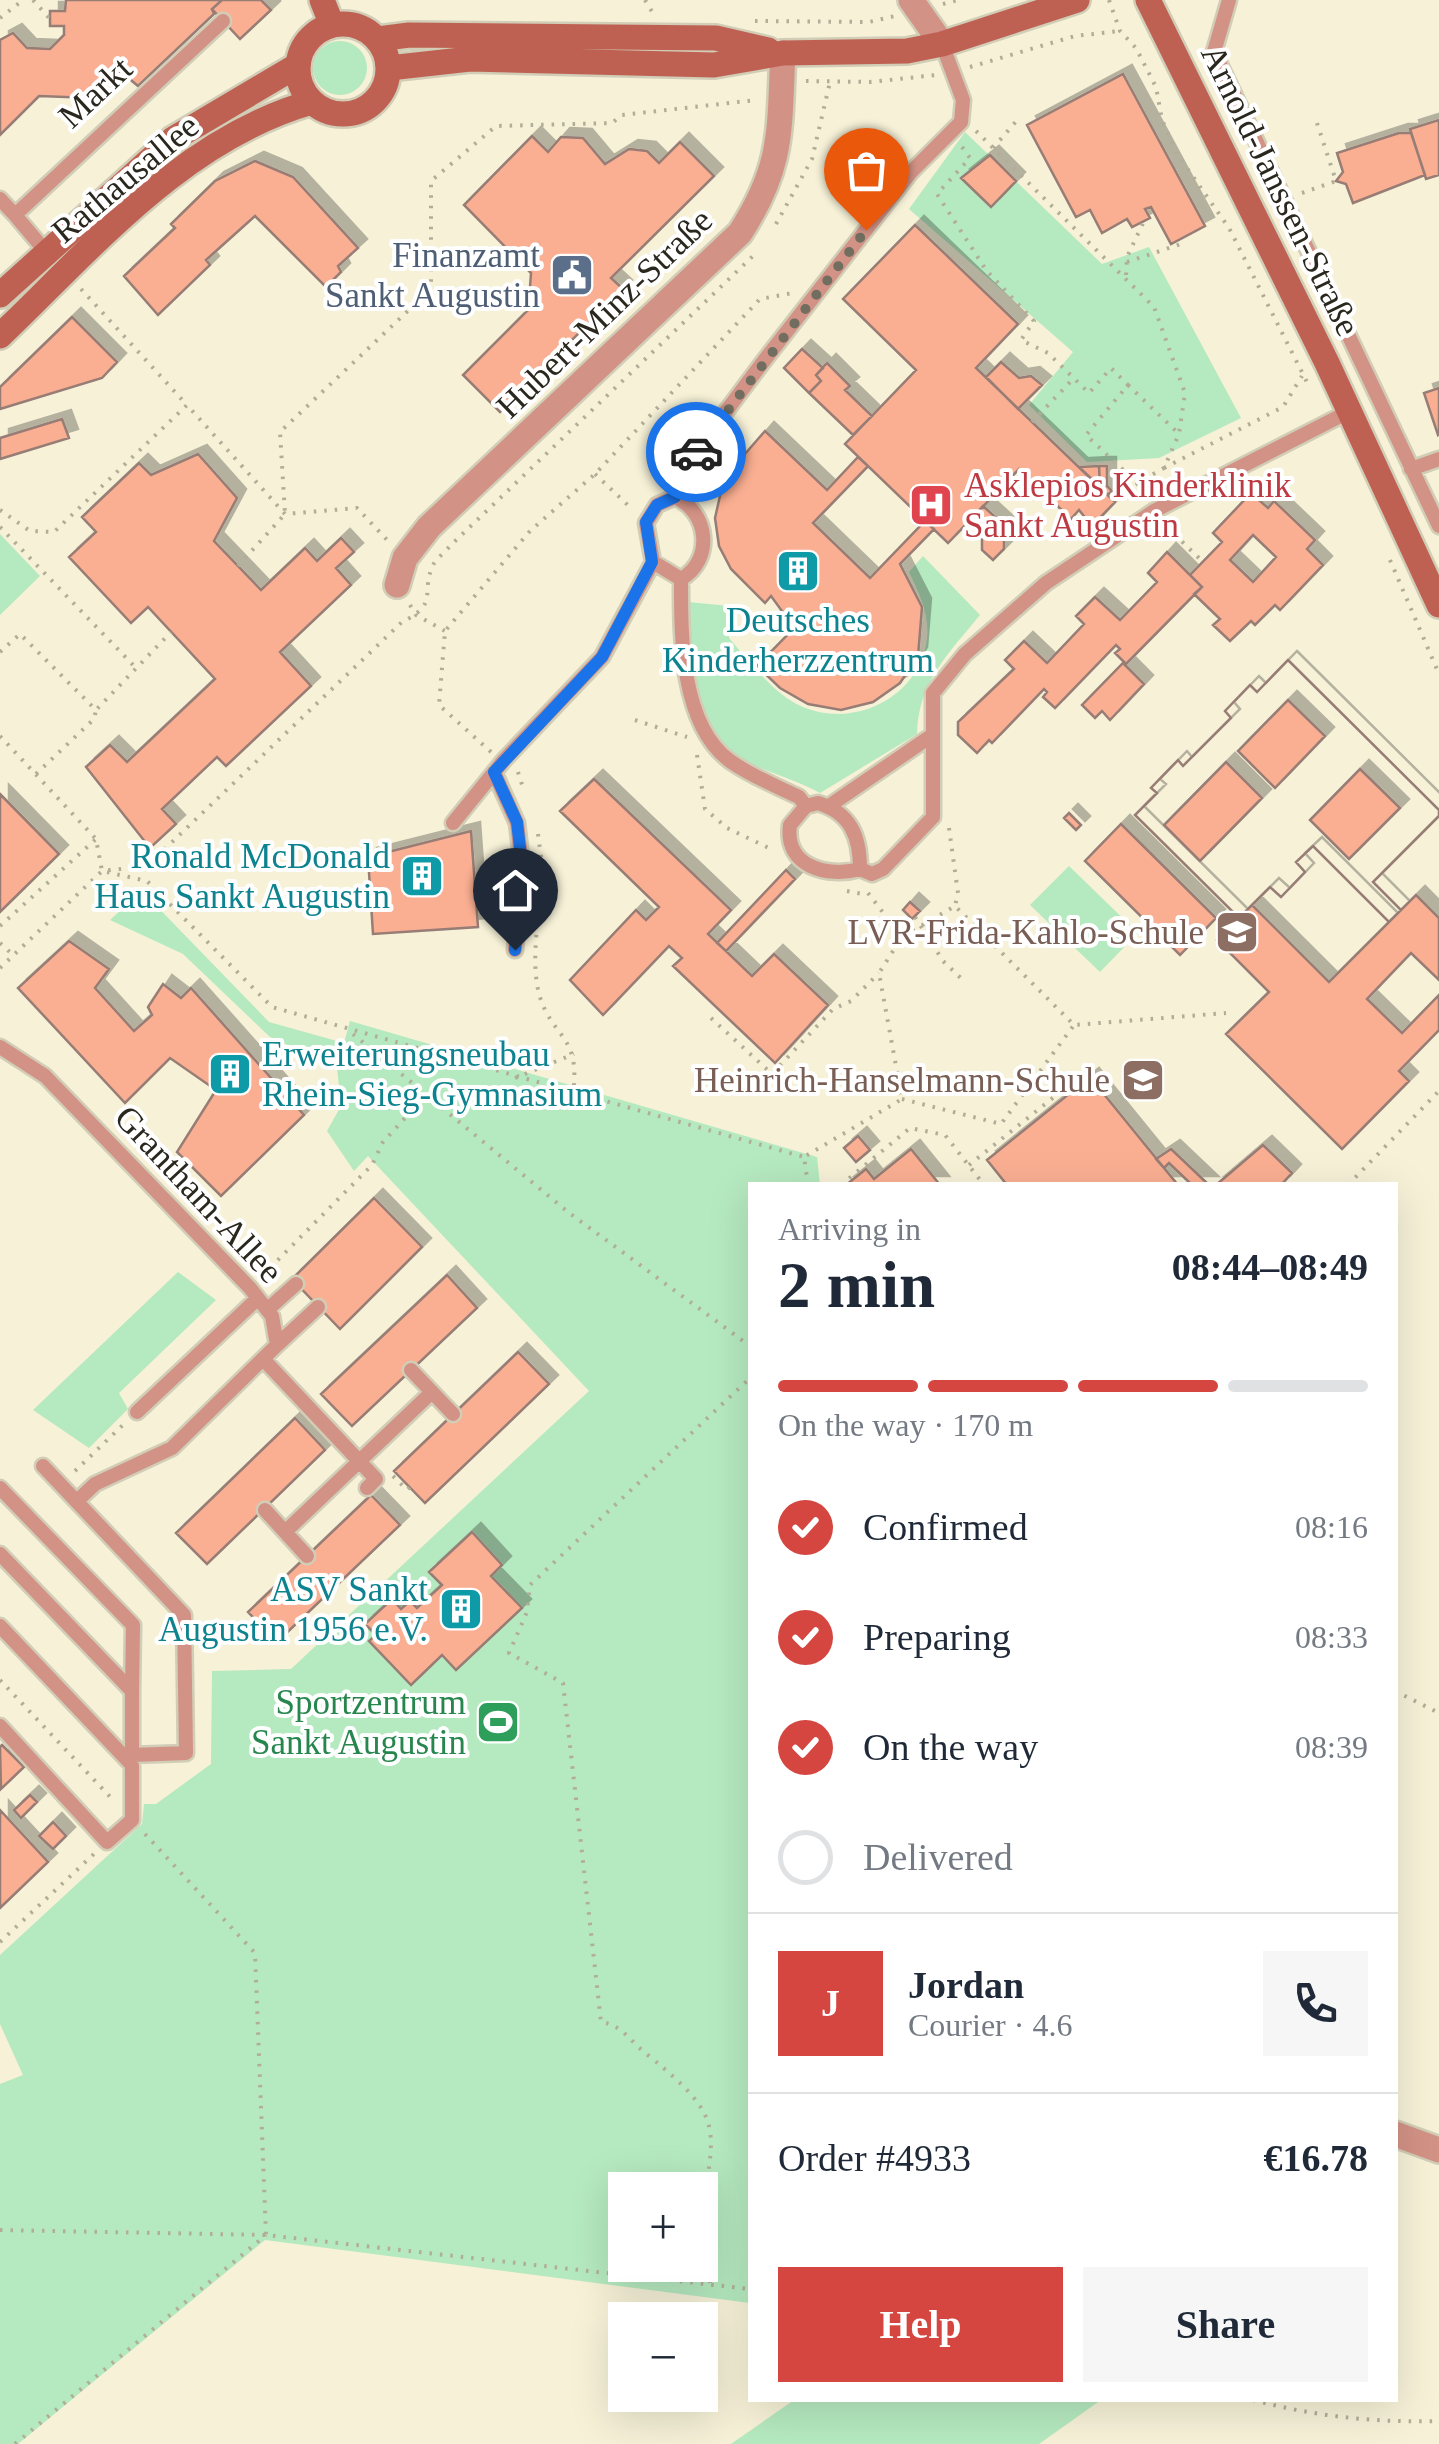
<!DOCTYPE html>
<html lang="en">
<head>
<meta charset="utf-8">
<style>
	:root { --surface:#fff; --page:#f6f6f7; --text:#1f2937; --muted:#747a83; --line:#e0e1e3; --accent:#d4463f }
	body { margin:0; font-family:"Times New Roman",serif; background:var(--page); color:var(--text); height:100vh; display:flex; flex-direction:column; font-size:38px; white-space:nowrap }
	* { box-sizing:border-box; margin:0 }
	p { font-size:32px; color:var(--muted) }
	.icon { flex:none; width:55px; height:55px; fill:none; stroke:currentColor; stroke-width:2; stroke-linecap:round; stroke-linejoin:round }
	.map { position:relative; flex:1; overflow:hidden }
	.drawer { position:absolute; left:748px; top:1182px; width:650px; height:1220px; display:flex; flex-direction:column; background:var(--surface); border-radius:0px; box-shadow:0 10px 40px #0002 }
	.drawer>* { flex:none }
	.tools { position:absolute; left:608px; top:2172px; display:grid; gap:20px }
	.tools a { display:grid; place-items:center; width:110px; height:110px; border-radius:0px; background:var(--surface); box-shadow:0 10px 40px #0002; font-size:50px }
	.pin { position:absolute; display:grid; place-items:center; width:85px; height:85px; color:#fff; margin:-102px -42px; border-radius:50% 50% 50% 0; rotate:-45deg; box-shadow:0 0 10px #0007 }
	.pin .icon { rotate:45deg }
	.courier { position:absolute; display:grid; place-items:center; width:100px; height:100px; margin:-50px; border:8px solid #1a73e8; border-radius:50%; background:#fff; color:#222; box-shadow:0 2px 12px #0007 }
	.headline em { font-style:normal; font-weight:800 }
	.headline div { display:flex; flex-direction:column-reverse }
	.headline { display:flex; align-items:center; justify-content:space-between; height:170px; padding:0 30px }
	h1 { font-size:65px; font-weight:800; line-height:75px }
	.bar { display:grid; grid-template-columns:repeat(4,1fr); gap:15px 10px; align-content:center; height:120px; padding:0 30px }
	.bar i { height:12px; border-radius:8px; background:var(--line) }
	.bar .active { background:var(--accent) }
	.bar p { grid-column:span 4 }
	.line { display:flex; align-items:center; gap:25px; padding:0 30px; border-top:2px solid var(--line) }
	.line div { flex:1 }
	.round { display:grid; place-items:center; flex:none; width:105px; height:105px; border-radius:0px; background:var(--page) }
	ol { padding:0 30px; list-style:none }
	li { display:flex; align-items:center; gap:30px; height:110px }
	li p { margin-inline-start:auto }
	li .icon { padding:10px; border-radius:50%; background:var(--accent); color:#fff; stroke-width:4 }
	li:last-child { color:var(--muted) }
	li i { width:55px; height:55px; border:5px solid var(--line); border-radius:50% }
	.button { display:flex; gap:20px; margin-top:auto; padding:20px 30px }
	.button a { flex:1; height:115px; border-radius:0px; background:var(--accent); color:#fff; font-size:40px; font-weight:800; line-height:115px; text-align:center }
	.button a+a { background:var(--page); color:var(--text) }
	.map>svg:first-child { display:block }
	.green { fill:#b5e9bf; fill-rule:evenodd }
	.building { fill:#faaf92; stroke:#977d74; stroke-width:2.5; fill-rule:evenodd; filter:url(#shadow) }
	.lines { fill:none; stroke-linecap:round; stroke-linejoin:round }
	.lane-casing { stroke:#d1cdb6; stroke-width:19 }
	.street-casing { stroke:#d1cdb6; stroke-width:30 }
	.secondary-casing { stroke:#d1cdb6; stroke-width:30 }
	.path { stroke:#b1ad98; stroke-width:4; stroke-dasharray:2.5 8; stroke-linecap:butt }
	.lane { stroke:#d39286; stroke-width:14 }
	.street { stroke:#d39286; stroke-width:25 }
	.secondary { stroke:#bf6152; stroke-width:25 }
	.done { stroke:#716e5f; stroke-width:10; stroke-dasharray:0 18 }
	.route { stroke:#1a73e8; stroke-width:12 }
	.labels { text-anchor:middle; stroke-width:8; stroke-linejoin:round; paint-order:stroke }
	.street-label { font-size:35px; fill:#2a281e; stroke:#fff }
	.service-label { font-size:35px; fill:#4e5e75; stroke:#fff; text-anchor:end }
	.health-label { font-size:35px; fill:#be3a42; stroke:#fff; text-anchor:start }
	.culture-label { font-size:35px; fill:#0d838f; stroke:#fff; text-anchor:end }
	.education-label { font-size:35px; fill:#785e54; stroke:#fff; text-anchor:end }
	.leisure-label { font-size:35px; fill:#27864d; stroke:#fff; text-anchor:end }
</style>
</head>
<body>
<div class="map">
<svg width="1439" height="2444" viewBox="0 0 1439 2444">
	<defs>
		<filter id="shadow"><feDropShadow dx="9" dy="-9" stdDeviation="0" flood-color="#0004"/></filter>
	</defs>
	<rect width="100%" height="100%" fill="#f6f1d7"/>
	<path class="green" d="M313 68a27 27 0 1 1 54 0a27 27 0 1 1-54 0Z
		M965,132L1102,264L1149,247L1241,418L1159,458L1087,462L1029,405L1073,352L909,209Z
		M0,534L40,576L0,615Z
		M923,556L980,615C949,653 918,682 917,734L820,793C792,778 761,771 734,755C693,729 693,645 688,602L729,606V638C749,661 774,695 803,707C854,729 920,697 927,639C930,615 919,593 909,572Z
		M1069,866L1138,933L1100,972L1030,905Z
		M142,891L269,1022L344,1043L350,1021L817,1157L820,1185H750V2303L265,2240L18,2444H0V2084L23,2075L0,2024V1955L142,1824L144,1804H156L211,1764L212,1671L291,1669L589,1391L368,1156L354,1171L327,1131L341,1106L337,1067L270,1037L183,954L110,920ZM625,2190H700V2265H625Z
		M178,1272L216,1300L119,1393L128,1409L89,1448L33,1410Z
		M794,2400H1101L1039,2444H731Z"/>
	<path class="building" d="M66,0H222L212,9L214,14L138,86L120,71L92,98L39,96L0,135V40L13,33L27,48L50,49L64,35V26H50V11H65Z
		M222,0H261L271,10L240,39L212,9Z
		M1123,74L1205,226L1171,244L1151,207L1145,209L1150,218L1132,227L1127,219L1102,233L1090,210L1076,217L1027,125Z
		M1439,120V175L1426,179L1410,129Z
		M1399,133H1411L1425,175L1353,203L1346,184L1336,181L1343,172L1337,153Z
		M532,136L548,152L561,137L583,138L605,164L629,149L647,151L659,163L680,142L714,176L611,278L623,289L500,412L463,375L527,311L516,301L530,287L531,273L464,205Z
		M990,155L1016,181L991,207L961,178Z
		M255,161L293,177L358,248L338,266L341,272L326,287L255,216L206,260L210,265L158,315L124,276L175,228L171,224L215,181Z
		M915,225L1018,324L976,368L1115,502L1092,526L1079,510L1071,519L1019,469L948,543L845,444L916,370L843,299Z
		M72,317L117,362L102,378L0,409V387Z
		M802,349L823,368L816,375L821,381L809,393L784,368Z
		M1001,362L1019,378L1031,376L1042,385L1018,409L986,377Z
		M827,363L850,386L845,390L872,416L853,435L809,393L821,381L816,375Z
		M1439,388V434L1438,435L1424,393Z
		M62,419L69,438L0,459V438Z
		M765,431L827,490L858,457L868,466L813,523L870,578L925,521L934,529L900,564L922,607L918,656L900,683L873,702L841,710L808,704L780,688L757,666L799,623L790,614L787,618L771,596L765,603L731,569L719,546L715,518L724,478Z
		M198,454L237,498L214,541L261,590L305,548L317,561L341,538L354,552L336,568L351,585L280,652L311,686L226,766L217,757L162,809L176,824L150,848L86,767L110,745L127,762L215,679L148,607L131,623L69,557L96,532L82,517L139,463L151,475Z
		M1099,466H1107V486L1112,491L1108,495L1100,487Z
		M1099,466L1100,487L1079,467Z
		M1251,493L1268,508L1274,501L1315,540L1307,549L1323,565L1280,610L1275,605L1255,625L1251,621L1230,641L1213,625L1220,619L1194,594L1202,587L1190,575L1222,542L1213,533ZM1253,535L1276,557L1253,582L1230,560Z
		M983,506L1004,525V549L993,560L982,550V525L973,517Z
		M1167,552L1202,587L1126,664L1115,653L1120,649L1116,645L1055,708L1043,697L1047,692L1044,689L992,743L989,740L977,753L958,735V722L1014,669L1005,660L1024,641L1047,663L1084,624L1076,616L1095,597L1120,620L1157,582L1148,573Z
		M1288,660L1439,810V816L1373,882L1401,910L1389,922L1313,846L1296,862L1305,872L1281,897L1270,887L1239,918L1135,815L1157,793L1151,788L1178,760L1183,766L1231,718L1225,711L1250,685L1257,692ZM1288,700L1325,736L1275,788L1238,751ZM1226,762L1262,798L1200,861L1164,825ZM1360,769L1400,808L1349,859L1310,820Z
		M1288,660L1439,810V816L1373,882L1401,910L1389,922L1313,846L1296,862L1305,872L1281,897L1270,887L1239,918L1135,815L1157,793L1151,788L1178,760L1183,766L1231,718L1225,711L1250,685L1257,692Z
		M1123,663L1144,684L1110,720L1102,711L1095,718L1082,705Z
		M594,779L731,910L708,934L752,976L774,954L828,1005L775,1063L673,966L682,958L669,946L603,1015L570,980L636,910L646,920L659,907L560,811Z
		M0,794L59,854L0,912Z
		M1069,813L1081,825L1076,830L1064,818Z
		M1121,824L1216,918L1180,955L1085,861Z
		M471,831L478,927L373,934L368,857Z
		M786,870L795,879L726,951L717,943Z
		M1416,895L1439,918V980L1411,953L1367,999L1402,1033L1439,995V1030L1399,1071L1409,1081L1342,1149L1226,1034L1269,992L1217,940L1252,905L1329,982Z
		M910,902L920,911L912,919L903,910Z
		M69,941L109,969L95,988L134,1031L152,1015L148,1007L163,984L181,998L191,988L304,1115L221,1196L177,1152L216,1090L170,1058L125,1103L18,988Z
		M1090,1077L1164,1168L1178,1185H1007L987,1160Z
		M858,1136L870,1150L856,1162L844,1148Z
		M1263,1145L1292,1173L1281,1185H1216Z
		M911,1149L940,1185H846L866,1169L874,1179Z
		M1171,1149L1209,1185H1192L1169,1163L1164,1168L1156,1159Z
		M374,1198L422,1247L340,1329L292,1279Z
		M447,1275L477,1308L352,1426L321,1394Z
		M518,1352L549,1384L425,1503L394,1471Z
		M295,1418L325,1450L207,1564L176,1533Z
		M371,1495L400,1525L277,1642L248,1612Z
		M472,1532L502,1565L491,1576L522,1608L456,1670L442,1655L411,1685L369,1641L376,1635L365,1624L392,1599L401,1609L410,1601L417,1608L442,1585L429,1572Z
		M2,1745L24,1767L1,1789L0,1747Z
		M30,1795L37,1802L21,1818L14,1810Z
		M0,1810L48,1862L0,1908Z
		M53,1822L66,1836L53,1849L39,1836Z"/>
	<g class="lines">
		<g class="lane-casing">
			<path id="lane" d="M1229,0L1214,52L1439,526
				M0,199L15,215L223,21
				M15,215L47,253
				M1411,469L1439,459
				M675,497L683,469L763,362L911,172L961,122L963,100L942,44
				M675,497C709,512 714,560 681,579L653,562L646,523L657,505Z
				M681,579C681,634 680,724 730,761C751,776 776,786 799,797L806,806
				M494,772L517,823L522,865L515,950
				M818,803C851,813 860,837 860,869C828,878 784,867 790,825L806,806Z
				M829,806L931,736
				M453,823L504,760L602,657L653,562
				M860,869L872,874L883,869L933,817V693L965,654L1046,583L1154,511L1350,411
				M0,1047L45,1076L250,1288L272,1316L277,1345L172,1448L95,1484L77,1501
				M267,1310L296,1284
				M277,1345L318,1307
				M265,1361L376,1479L367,1488
				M411,1370L453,1414
				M137,1412L258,1298
				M43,1466L184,1615L186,1753L132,1755
				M0,1488L133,1625L132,1691
				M265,1510L307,1556
				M285,1532L432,1392
				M0,1554L132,1691V1759
				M0,1626L132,1765V1820L107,1842L0,1726"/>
		</g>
		<g class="street-casing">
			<path id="street" d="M911,0L942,44
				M397,585L405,558L429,527L740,233C784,165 779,130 783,53
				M1395,2134L1439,2150"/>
		</g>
		<g class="secondary-casing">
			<path id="secondary" d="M322,0L332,25
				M1148,0L1327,363L1439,605
				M298 69a45 45 0 1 1 90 0a45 45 0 1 1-90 0Z
				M378,39L409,35L716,38L768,50
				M389,68L470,59L714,65L783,53L907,51L942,44L1077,0
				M0,295L173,139L298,65
				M0,336C93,247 184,138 312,102"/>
		</g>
		<path class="path" d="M33,0L50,19
			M645,0L654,15
			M1109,0L1120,31L1136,48L1156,87L1162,120L1177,154L1229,228L1310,388
			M943,4L958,0
			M0,18L23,0
			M755,21L869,22L895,16
			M970,67L1075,36L1120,31
			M806,81L870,82L936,75
			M976,131L1154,307L1185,393L1179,434L1164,468L1137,483L1144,495
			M962,147L970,158L937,194L986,270L1034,321L1021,340L1048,353L1089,393L1111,368L1128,385L1086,435L1137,483L1107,476
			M993,148L1019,118
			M1302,193L1336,181L1315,117
			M776,224L812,159L830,82
			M1127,262L1184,243
			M1126,275L1127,257L1144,221
			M81,289L186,404
			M1128,385L1179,434
			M1032,422L1073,379
			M1164,468L1283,407L1302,376
			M595,474L632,509
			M0,510L30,531L54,532L187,405L285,514L357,508L389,542
			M0,527L136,668
			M1167,527L1203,562
			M1080,539V527L1086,521
			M1390,560L1439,674
			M238,566L285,514L280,432L431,289V181L496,126L612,123L622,115L756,100
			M410,605L416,615L445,631
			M0,652L20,634L96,710L171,632
			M635,720L687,737
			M0,736L96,839L102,871L147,881L272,1007L804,1157
			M491,752L439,705L445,631L530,531L595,474L760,299L793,293
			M697,755L705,809L727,828L773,850
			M518,772L524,791
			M36,774L94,719L96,710
			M949,828L958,893L955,906
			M538,834L542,864
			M847,891L867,895
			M540,893C538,925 531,962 539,994C552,1039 581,1034 573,1093
			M868,893L901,936
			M915,917L943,961L966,983
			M0,926L96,839
			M0,943L13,955
			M0,968L102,871L147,866L402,622C440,603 420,594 433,565C436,559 446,551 451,545L753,256
			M711,1018L772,1074L833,1009L851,1001L879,973
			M353,1034L568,1212L750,1346
			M515,1078L574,1054
			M902,1099L1001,1124L1074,1025
			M969,1165L1084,1073L1088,1078
			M808,1185L804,1157L902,1099L879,973L902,937L955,906L1074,1025L1226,1013
			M841,1185L910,1128L945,1135L984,1185
			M1348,1185L1439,1091
			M1395,1262L1402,1269
			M263,1275L372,1165L383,1142L427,1094
			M75,1471L126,1422
			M393,1476L407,1490L410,1487
			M0,1680L114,1801
			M1395,1691L1439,1713
			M145,1834L255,1953L266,2235
			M0,1942L95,1853
			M0,2230L266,2235L750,2289
			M710,2283C707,2264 699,2241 701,2222C713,2129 729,2121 649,2056C631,2043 623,2025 601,2022L563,1683L509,1653L527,1612L530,1585L750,1378
			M1253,2400C1314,2416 1375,2423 1439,2421
			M15,2444L266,2235"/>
		<use href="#lane" class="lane"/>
		<use href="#street" class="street"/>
		<use href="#secondary" class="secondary"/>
	</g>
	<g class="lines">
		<path class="done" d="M696,452L866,230"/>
		<path class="route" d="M515,950L522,865L517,822L494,772L602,657L652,562L646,522L657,505L675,497L683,470L696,452"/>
	</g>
	<defs>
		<g id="civic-square" transform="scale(2.25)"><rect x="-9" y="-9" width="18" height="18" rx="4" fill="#5c6f8a" stroke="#fff"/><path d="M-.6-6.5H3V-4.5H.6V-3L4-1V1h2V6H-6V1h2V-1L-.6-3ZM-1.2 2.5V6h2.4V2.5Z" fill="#fff"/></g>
		<g id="hospital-square" transform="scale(2.25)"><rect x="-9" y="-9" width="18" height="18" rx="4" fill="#e0444e" stroke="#fff"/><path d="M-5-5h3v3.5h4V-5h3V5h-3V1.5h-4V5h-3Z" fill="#fff"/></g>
		<g id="building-square" transform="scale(2.25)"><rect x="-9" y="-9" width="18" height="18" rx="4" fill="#0f9aa8" stroke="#fff"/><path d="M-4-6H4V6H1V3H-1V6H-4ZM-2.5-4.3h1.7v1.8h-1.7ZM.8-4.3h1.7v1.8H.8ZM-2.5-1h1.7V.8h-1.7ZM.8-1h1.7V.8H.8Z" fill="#fff"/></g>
		<g id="school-square" transform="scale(2.25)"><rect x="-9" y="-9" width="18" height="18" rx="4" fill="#8d6e63" stroke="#fff"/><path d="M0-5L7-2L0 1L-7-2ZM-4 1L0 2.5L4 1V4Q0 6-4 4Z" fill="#fff"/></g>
		<g id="stadium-square" transform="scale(2.25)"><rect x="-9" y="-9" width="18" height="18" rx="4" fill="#2e9e5b" stroke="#fff"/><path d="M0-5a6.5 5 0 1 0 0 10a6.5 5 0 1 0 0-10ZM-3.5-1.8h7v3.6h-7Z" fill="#fff"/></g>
	</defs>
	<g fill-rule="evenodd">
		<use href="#civic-square" x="572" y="275"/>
		<use href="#hospital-square" x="931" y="505"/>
		<use href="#building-square" x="798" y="571"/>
		<use href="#building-square" x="422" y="876"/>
		<use href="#school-square" x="1237" y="932"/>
		<use href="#building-square" x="230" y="1074"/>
		<use href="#school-square" x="1143" y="1080"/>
		<use href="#building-square" x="461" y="1609"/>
		<use href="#stadium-square" x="498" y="1722"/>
	</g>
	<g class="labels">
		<g class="street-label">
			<text transform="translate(95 92) rotate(-43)" y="12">Markt</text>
			<text transform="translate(125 178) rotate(-40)" y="12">Rathausallee</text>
			<text transform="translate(1281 190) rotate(64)" y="12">Arnold-Janssen-Straße</text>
			<text transform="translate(604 313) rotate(-44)" y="12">Hubert-Minz-Straße</text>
			<text transform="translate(199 1194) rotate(47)" y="12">Grantham-Allee</text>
		</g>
		<g class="service-label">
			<text x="540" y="267">Finanzamt<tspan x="540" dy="40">Sankt Augustin</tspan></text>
		</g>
		<g class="health-label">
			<text x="964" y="497">Asklepios Kinderklinik<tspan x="964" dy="40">Sankt Augustin</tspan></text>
		</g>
		<g class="culture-label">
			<text x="798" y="632" text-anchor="middle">Deutsches<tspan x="798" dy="40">Kinderherzzentrum</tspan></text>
			<text x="390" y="868">Ronald McDonald<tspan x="390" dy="40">Haus Sankt Augustin</tspan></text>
			<text x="262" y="1066" text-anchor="start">Erweiterungsneubau<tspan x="262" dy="40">Rhein-Sieg-Gymnasium</tspan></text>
			<text x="428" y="1601">ASV Sankt<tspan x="428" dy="40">Augustin 1956 e.V.</tspan></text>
		</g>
		<g class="education-label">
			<text x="1204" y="944">LVR-Frida-Kahlo-Schule</text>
			<text x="1110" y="1092">Heinrich-Hanselmann-Schule</text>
		</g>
		<g class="leisure-label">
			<text x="466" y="1714">Sportzentrum<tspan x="466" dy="40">Sankt Augustin</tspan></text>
		</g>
	</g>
</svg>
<div class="tools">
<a>+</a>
<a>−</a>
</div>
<div class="pin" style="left:866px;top:230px;background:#ea580c"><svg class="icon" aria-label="bag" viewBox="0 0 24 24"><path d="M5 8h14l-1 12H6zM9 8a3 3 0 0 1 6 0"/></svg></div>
<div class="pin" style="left:515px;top:950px;background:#1f2937"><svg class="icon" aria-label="home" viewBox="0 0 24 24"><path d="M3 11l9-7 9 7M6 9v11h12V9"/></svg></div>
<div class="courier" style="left:696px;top:452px"><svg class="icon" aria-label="car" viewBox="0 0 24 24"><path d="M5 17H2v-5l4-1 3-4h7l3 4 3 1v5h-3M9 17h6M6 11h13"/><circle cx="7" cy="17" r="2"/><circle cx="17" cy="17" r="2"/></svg></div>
<section class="drawer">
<div class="headline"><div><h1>2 min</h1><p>Arriving in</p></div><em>08:44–08:49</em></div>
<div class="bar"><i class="active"></i><i class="active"></i><i class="active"></i><i></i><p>On the way · 170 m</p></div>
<ol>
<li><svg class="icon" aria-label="check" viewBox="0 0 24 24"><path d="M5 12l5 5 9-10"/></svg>Confirmed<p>08:16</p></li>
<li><svg class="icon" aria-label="check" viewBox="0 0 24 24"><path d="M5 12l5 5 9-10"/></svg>Preparing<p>08:33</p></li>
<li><svg class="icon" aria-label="check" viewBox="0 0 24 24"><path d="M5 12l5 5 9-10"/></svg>On the way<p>08:39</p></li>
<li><i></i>Delivered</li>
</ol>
<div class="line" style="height:180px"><b class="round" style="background:var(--accent);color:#fff">J</b><div><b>Jordan</b><p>Courier · 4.6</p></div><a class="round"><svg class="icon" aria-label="phone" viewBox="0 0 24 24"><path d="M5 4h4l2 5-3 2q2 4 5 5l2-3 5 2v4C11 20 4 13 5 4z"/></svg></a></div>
<div class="line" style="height:130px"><div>Order #4933</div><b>€16.78</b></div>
<div class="button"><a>Help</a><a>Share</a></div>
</section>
</div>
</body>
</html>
